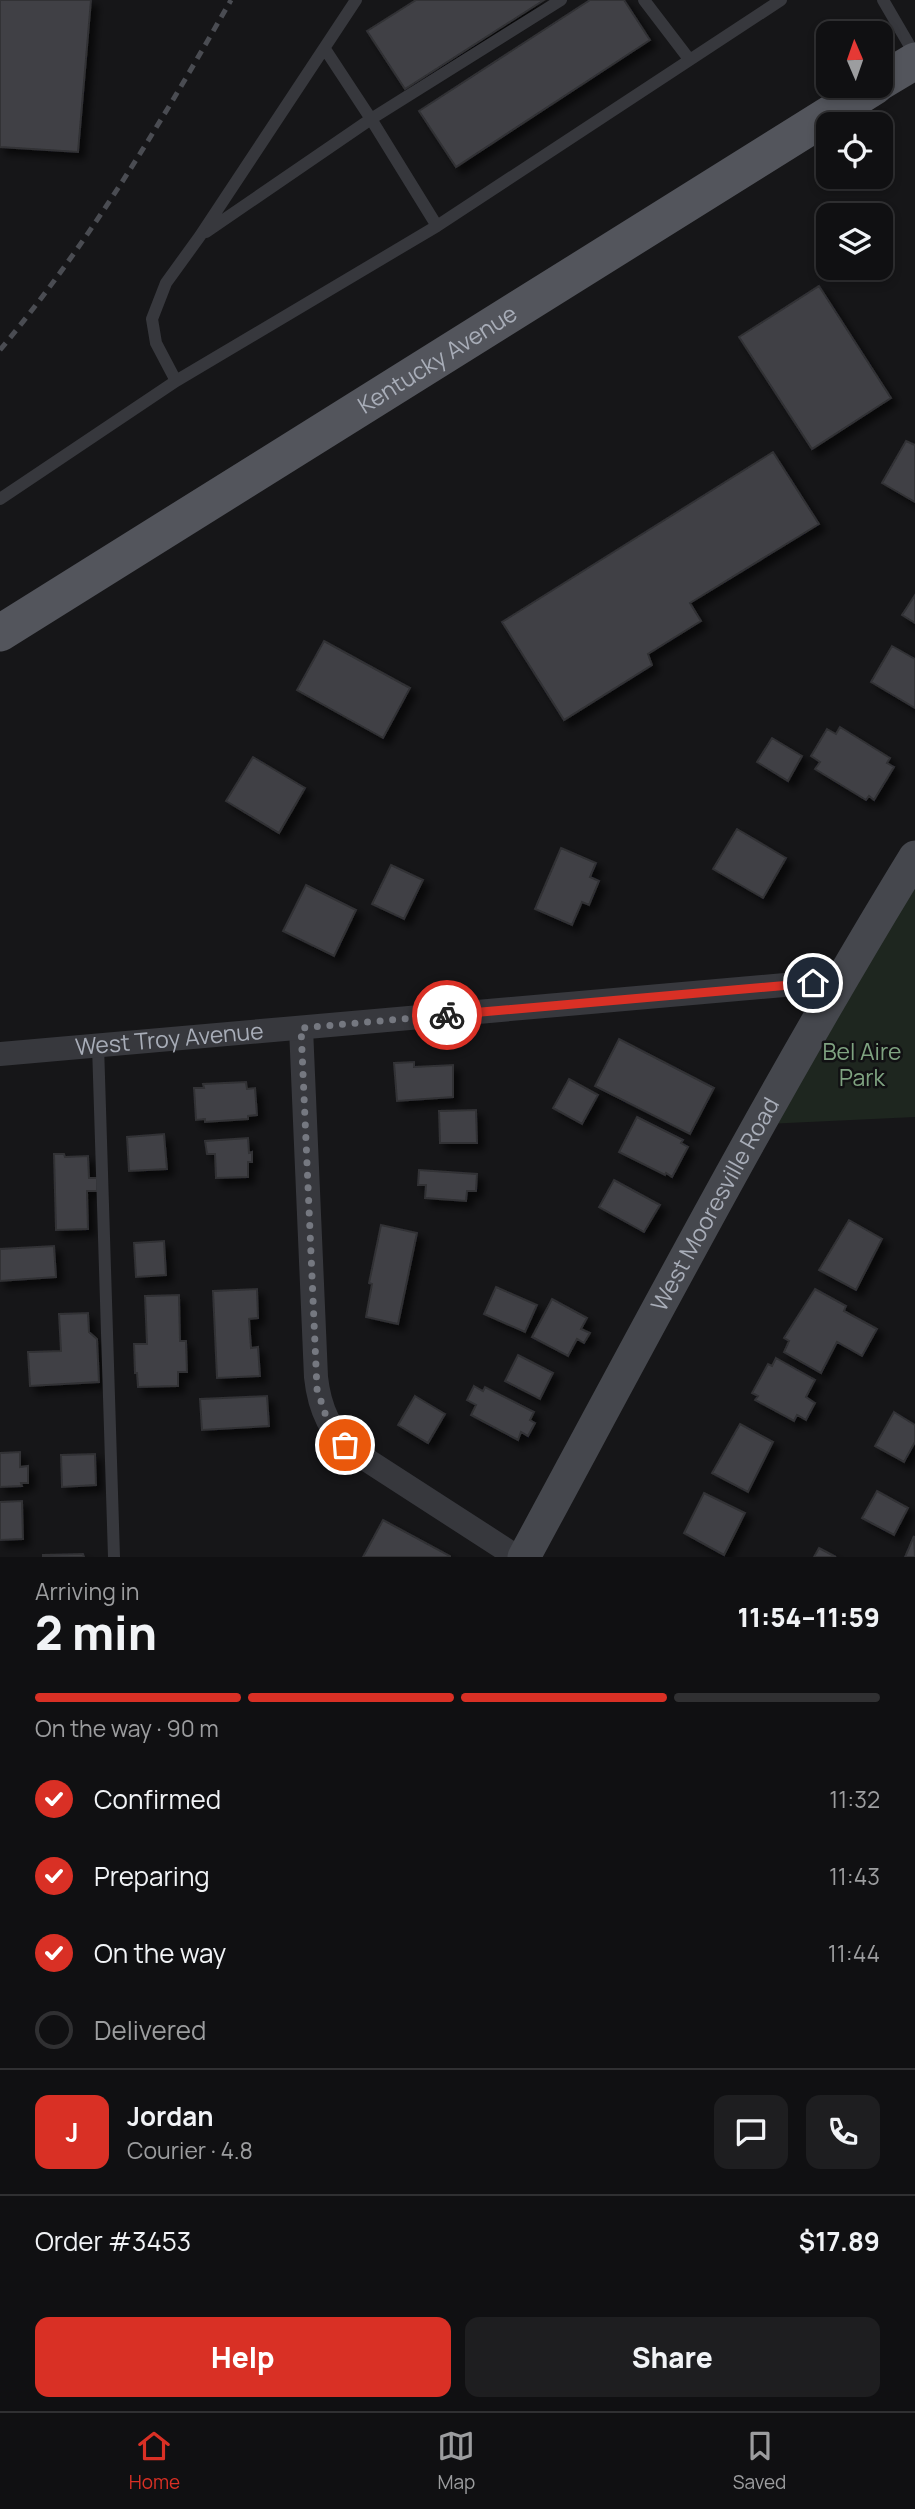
<!DOCTYPE html>
<html lang="en">
<head>
<meta charset="utf-8">
<style>
	:root { --surface:#101012; --page:#1e1e20; --text:#f1f3f6; --muted:#9c9d9f; --line:#303032; --accent:#d93025 }
	body { margin:0; font-family:Manrope,sans-serif; background:var(--page); color:var(--text); height:100vh; display:flex; flex-direction:column; font-size:26px; white-space:nowrap }
	* { box-sizing:border-box; margin:0 }
	p { font-size:23px; color:var(--muted) }
	.icon { flex:none; width:38px; height:38px; fill:none; stroke:currentColor; stroke-width:2; stroke-linecap:round; stroke-linejoin:round }
	.map { position:relative; height:1557px; overflow:hidden }
	.sheet { display:flex; flex-direction:column; background:var(--surface); flex:1 }
	.sheet>* { flex:none }
	.needle { width:46px; rotate:358deg }
	.fabs { position:absolute; left:816px; top:21px; display:grid; gap:14px }
	.fabs a { display:grid; place-items:center; width:77px; height:77px; border-radius:14px; background:var(--surface); box-shadow:0 4px 10px #0003,0 0 0 2px var(--line); font-size:35px }
	.pin { position:absolute; display:grid; place-items:center; width:60px; height:60px; color:#fff; margin:-30px; border:4px solid #fff; border-radius:50%; box-shadow:0 2px 7px #0007 }
	.courier { position:absolute; display:grid; place-items:center; width:70px; height:70px; margin:-35px; border:5px solid #d93025; border-radius:50%; background:#fff; color:#222; box-shadow:0 2px 9px #0007 }
	.headline em { font-style:normal; font-weight:800 }
	.headline div { display:flex; flex-direction:column-reverse }
	.headline { display:flex; align-items:center; justify-content:space-between; height:119px; padding:0 35px }
	h1 { font-size:46px; font-weight:800; line-height:52px }
	.bar { display:grid; grid-template-columns:repeat(4,1fr); gap:10px 7px; align-content:center; height:84px; padding:0 35px }
	.bar i { height:9px; border-radius:5px; background:var(--line) }
	.bar .current { background:var(--accent) }
	.bar p { grid-column:span 4 }
	.line { display:flex; align-items:center; gap:18px; padding:0 35px; border-top:2px solid var(--line) }
	.line div { flex:1 }
	.round { display:grid; place-items:center; flex:none; width:74px; height:74px; border-radius:14px; background:var(--page) }
	ol { padding:0 35px; list-style:none }
	li { display:flex; align-items:center; gap:21px; height:77px }
	li p { margin-inline-start:auto }
	li .icon { padding:7px; border-radius:50%; background:var(--accent); color:#fff; stroke-width:4 }
	li:last-child { color:var(--muted) }
	li i { width:38px; height:38px; border:4px solid var(--line); border-radius:50% }
	.action { display:flex; gap:14px; margin-top:auto; padding:14px 35px }
	.action a { flex:1; height:80px; border-radius:14px; background:var(--accent); color:#fff; font-size:28px; font-weight:800; line-height:80px; text-align:center }
	.action a+a { background:var(--page); color:var(--text) }
	.tab-bar { display:flex; justify-content:space-around; align-items:center; height:98px; border-top:2px solid var(--line); background:var(--surface); font-size:19px; color:var(--muted) }
	.tab-bar a { display:grid; justify-items:center; gap:4px }
	.tab-bar .current { color:var(--accent) }
	.map>svg:first-child { display:block }
	.green { fill:#1e261f }
	.building { fill:#404145; stroke:#303034; stroke-width:2; filter:url(#shadow) }
	.lines { fill:none; stroke-linecap:round; stroke-linejoin:round }
	.service { stroke:#37383d; stroke-width:12 }
	.minor { stroke:#37383d; stroke-width:24 }
	.secondary { stroke:#45474d; stroke-width:33 }
	.primary { stroke:#53555c; stroke-width:37 }
	.rail { stroke:#4a4c52; stroke-width:5; stroke-dasharray:9 7; stroke-linecap:butt }
	.done { stroke:#757880; stroke-width:7; stroke-dasharray:0 12.6 }
	.route { stroke:#d93025; stroke-width:9 }
	.labels { text-anchor:middle; stroke-width:5; stroke-linejoin:round; paint-order:stroke }
	.street-label { font-size:23px; fill:#a8adb8; stroke:#111113 }
	.park-label { font-size:23px; fill:#7fa381; stroke:#111113 }
</style>
</head>
<body>
<div class="map">
<svg width="915" height="1557" viewBox="0 0 915 1557">
	<defs>
		<filter id="shadow"><feDropShadow dx="6" dy="6" stdDeviation="3.5" flood-color="#0009"/></filter>
	</defs>
	<rect width="100%" height="100%" fill="#161618"/>
	<path class="green" d="M915,879V1117L766,1124Z"/>
	<path class="building" d="M0,0H91L78,152L0,147Z
		M416,0H544L405,89L367,31Z
		M590,0H624L650,40L456,167L419,111Z
		M819,286L891,398L812,449L739,337Z
		M906,441L915,445V502L882,483Z
		M773,452L819,524L690,603L701,621L648,654L652,665L564,720L502,622Z
		M915,595V623L902,615Z
		M324,641L410,688L383,738L297,690Z
		M892,646L915,659V708L871,682Z
		M840,727L890,758L887,763L894,767L874,800L869,796L866,800L815,769L820,762L811,756L827,729L836,734Z
		M772,738L802,756L788,781L757,762Z
		M253,757L305,788L279,833L226,801Z
		M737,829L786,858L763,898L713,869Z
		M561,848L596,863L590,877L599,881L589,905L582,902L572,925L535,909Z
		M391,865L423,880L404,919L372,904Z
		M306,885L356,910L334,956L283,931Z
		M619,1039L714,1088L690,1134L595,1086Z
		M414,1062V1067L453,1065V1097L397,1101L394,1063Z
		M569,1079L598,1095L582,1124L553,1108Z
		M246,1082L247,1089L255,1088L257,1115L248,1116V1119L205,1122V1119L196,1120L194,1088H204L203,1084Z
		M476,1110L477,1143H440L439,1111Z
		M637,1117L683,1140L681,1143L688,1147L672,1177L666,1173L665,1175L619,1152Z
		M164,1134L167,1169L129,1171L127,1137Z
		M248,1138L249,1153L252,1152V1162H248V1177L216,1178L215,1154H207L205,1141Z
		M54,1154H64L65,1157L88,1156L89,1178H97V1191H87L88,1229L56,1230Z
		M419,1170L477,1174L476,1191H467L466,1201L425,1198L426,1185H418Z
		M614,1180L660,1205L644,1232L599,1207Z
		M849,1220L882,1239L856,1290L819,1270Z
		M381,1225L417,1233L398,1324L366,1317L372,1284L369,1283Z
		M164,1241L166,1275L136,1277L134,1243Z
		M54,1246L56,1277L0,1281V1249Z
		M496,1287L537,1305L525,1332L484,1314Z
		M257,1289L258,1318L249,1319L251,1348L258,1347L260,1376L217,1378L213,1291Z
		M815,1289L846,1306L844,1311L877,1329L862,1356L837,1342L821,1373L784,1352L789,1341L784,1338Z
		M179,1295L180,1341H186L187,1372H178V1386L138,1387L137,1373H135L134,1344H147L145,1296Z
		M552,1299L587,1318L581,1329L590,1333L584,1343L577,1339L568,1356L532,1337Z
		M88,1313L89,1332L97,1339L99,1382L30,1386L28,1352L61,1351L59,1314Z
		M518,1355L553,1373L540,1399L505,1381Z
		M776,1358L815,1380L806,1397L815,1403L806,1420L797,1415L794,1421L755,1400L758,1396L752,1393L768,1364L772,1366Z
		M474,1386L483,1391L485,1387L534,1412L530,1420L535,1423L528,1436L521,1432L518,1440L471,1415L476,1405L467,1400Z
		M267,1396L269,1426L202,1430L200,1399Z
		M415,1396L445,1414L428,1443L398,1425Z
		M894,1412L915,1425V1442L904,1462L875,1446Z
		M740,1424L773,1442L748,1492L712,1473Z
		M20,1452V1467L28,1466V1483H21L22,1486L0,1487V1453Z
		M95,1454L96,1485L62,1487L61,1455Z
		M877,1491L908,1508L894,1535L862,1518Z
		M704,1493L745,1513L724,1555L684,1533Z
		M22,1501L23,1539L0,1540V1502Z
		M383,1520L450,1556V1557H363Z
		M914,1536L915,1557H905Z
		M819,1548L836,1557H814Z
		M83,1554L84,1557H43V1555Z"/>
	<g class="lines">
		<path class="service" d="M644,0L689,59
			M883,0L915,55
			M437,226L371,119L561,0
			M206,232L371,119L325,49
			M176,381L437,226L781,0
			M0,499L176,381L156,343L152,319L166,283L200,236L356,0
			M98,1045L114,1557"/>
		<g class="minor">
			<path d="M301,1028L316,1377C319,1406 330,1433 353,1451L517,1557"/>
			<path id="s1" d="M0,1054L841,980"/>
		</g>
		<path class="secondary" id="s2" d="M524,1557C651,1322 775,1085 915,857"/>
		<g class="primary">
			<path d="M880,82L915,61"/>
			<path id="s3" d="M0,633L875,86"/>
		</g>
		<path class="rail" d="M0,350C90,242 162,121 231,0"/>
	</g>
	<g class="lines">
		<path class="done" d="M345,1445L327,1419L317,1389L301,1028L447,1015"/>
		<path class="route" d="M447,1015L813,983"/>
	</g>
	<g class="labels">
		<g class="street-label">
			<text dy="8" stroke="none"><textPath href="#s3" startOffset="516">Kentucky Avenue</textPath></text>
			<text dy="8" stroke="none"><textPath href="#s1" startOffset="170">West Troy Avenue</textPath></text>
			<text dy="8" stroke="none"><textPath href="#s2" startOffset="401">West Mooresville Road</textPath></text>
		</g>
		<g class="park-label">
			<text x="862" y="1060">Bel Aire<tspan x="862" dy="26">Park</tspan></text>
		</g>
	</g>
</svg>
<div class="fabs">
<a><svg class="needle" viewBox="-14 -14 28 28"><path d="M0-13l5 13h-10z" fill="#e53935"/><path d="M0 13l5-13h-10z" fill="#9c9d9f"/></svg></a>
<a><svg class="icon" aria-label="locate" viewBox="0 0 24 24"><circle cx="12" cy="12" r="6"/><path d="M12 2v4M12 18v4M2 12h4M18 12h4"/></svg></a>
<a><svg class="icon" aria-label="layers" viewBox="0 0 24 24"><path d="M12 4l9 5-9 5-9-5zM3 14l9 5 9-5"/></svg></a>
</div>
<div class="pin" style="left:345px;top:1445px;background:#ea580c"><svg class="icon" aria-label="bag" viewBox="0 0 24 24"><path d="M5 8h14l-1 12H6zM9 8a3 3 0 0 1 6 0"/></svg></div>
<div class="pin" style="left:813px;top:983px;background:#1f2937"><svg class="icon" aria-label="home" viewBox="0 0 24 24"><path d="M3 11l9-7 9 7M6 9v11h12V9"/></svg></div>
<div class="courier" style="left:447px;top:1015px"><svg class="icon" aria-label="bike" viewBox="0 0 24 24"><circle cx="6" cy="16" r="4"/><circle cx="18" cy="16" r="4"/><path d="M6 16l4-8h5l3 8M10 8l3 8H6M13 5h3"/></svg></div>
</div>
<section class="sheet">
<div class="headline"><div><h1>2 min</h1><p>Arriving in</p></div><em>11:54–11:59</em></div>
<div class="bar"><i class="current"></i><i class="current"></i><i class="current"></i><i></i><p>On the way · 90 m</p></div>
<ol>
<li><svg class="icon" aria-label="check" viewBox="0 0 24 24"><path d="M5 12l5 5 9-10"/></svg>Confirmed<p>11:32</p></li>
<li><svg class="icon" aria-label="check" viewBox="0 0 24 24"><path d="M5 12l5 5 9-10"/></svg>Preparing<p>11:43</p></li>
<li><svg class="icon" aria-label="check" viewBox="0 0 24 24"><path d="M5 12l5 5 9-10"/></svg>On the way<p>11:44</p></li>
<li><i></i>Delivered</li>
</ol>
<div class="line" style="height:126px"><b class="round" style="background:var(--accent);color:#fff">J</b><div><b>Jordan</b><p>Courier · 4.8</p></div><a class="round"><svg class="icon" aria-label="chat" viewBox="0 0 24 24"><path d="M4 5h16v11H9l-5 4z"/></svg></a><a class="round"><svg class="icon" aria-label="phone" viewBox="0 0 24 24"><path d="M5 4h4l2 5-3 2q2 4 5 5l2-3 5 2v4C11 20 4 13 5 4z"/></svg></a></div>
<div class="line" style="height:91px"><div>Order #3453</div><b>$17.89</b></div>
<div class="action"><a>Help</a><a>Share</a></div>
</section>
<nav class="tab-bar">
<a class="current"><svg class="icon" aria-label="home" viewBox="0 0 24 24"><path d="M3 11l9-7 9 7M6 9v11h12V9"/></svg>Home</a>
<a><svg class="icon" aria-label="map" viewBox="0 0 24 24"><path d="M3 6l6-2 6 2 6-2v14l-6 2-6-2-6 2zM9 4v14M15 6v14"/></svg>Map</a>
<a><svg class="icon" aria-label="saved" viewBox="0 0 24 24"><path d="M7 4h10v16l-5-4-5 4z"/></svg>Saved</a>
</nav>
</body>
</html>
